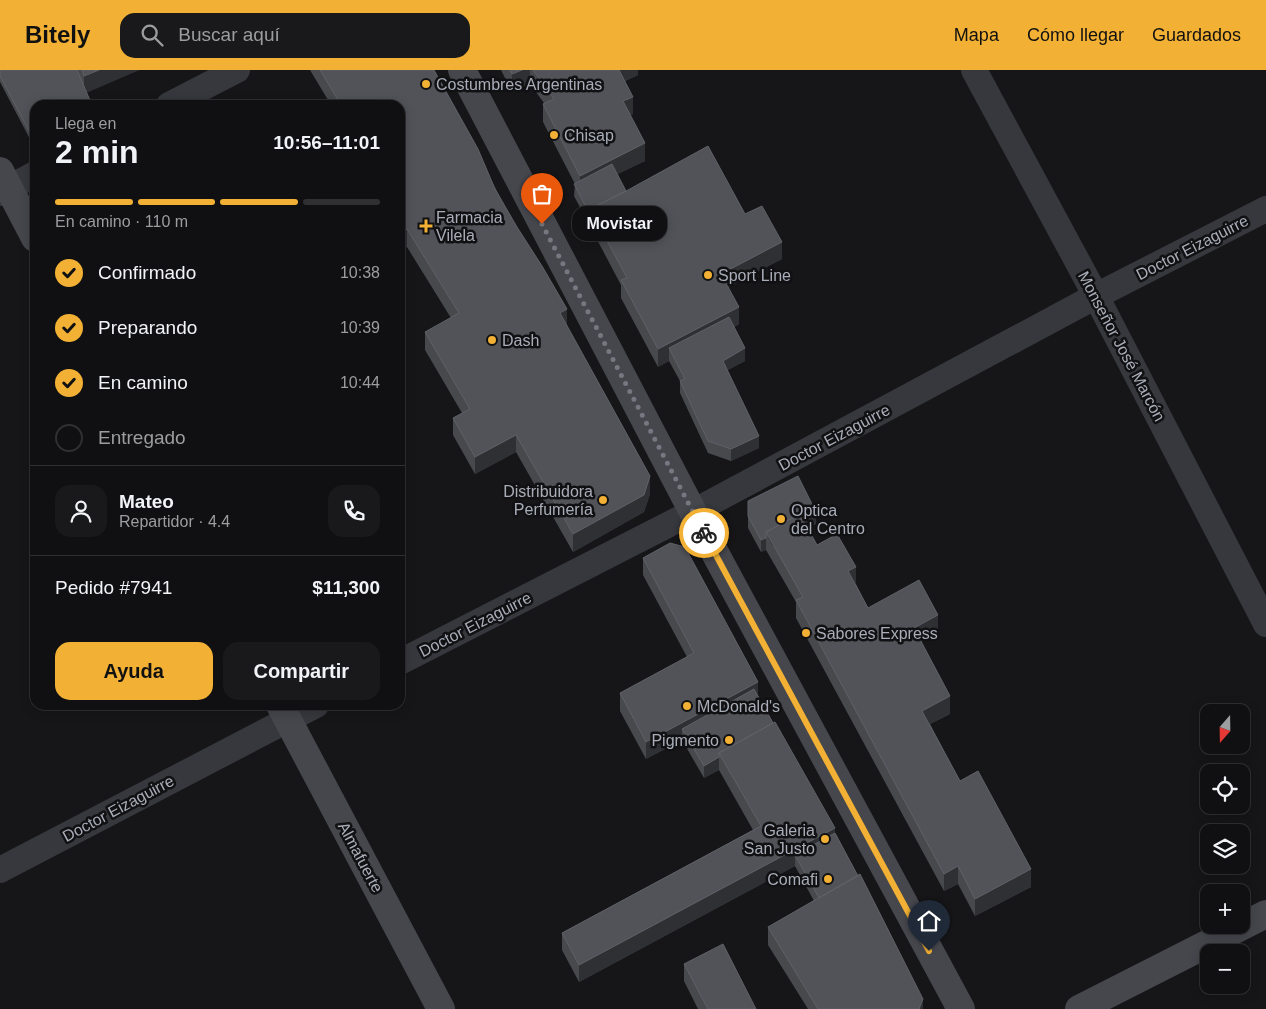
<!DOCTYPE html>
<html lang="es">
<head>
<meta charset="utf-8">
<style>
	:root { --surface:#101012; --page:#19191b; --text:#f1f3f6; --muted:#9c9d9f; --line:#303032; --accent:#f2b134 }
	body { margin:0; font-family:Helvetica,sans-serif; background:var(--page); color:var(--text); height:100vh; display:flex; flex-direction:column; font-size:19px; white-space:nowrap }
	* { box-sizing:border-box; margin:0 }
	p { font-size:16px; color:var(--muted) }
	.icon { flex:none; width:28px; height:28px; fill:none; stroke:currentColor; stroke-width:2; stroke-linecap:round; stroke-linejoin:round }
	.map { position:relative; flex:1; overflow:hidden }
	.side { position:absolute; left:30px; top:30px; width:375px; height:610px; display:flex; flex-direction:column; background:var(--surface); border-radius:15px; box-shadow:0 2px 12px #0003,0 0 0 1px var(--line) }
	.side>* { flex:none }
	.needle { width:32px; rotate:200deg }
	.fabs { position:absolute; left:1200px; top:634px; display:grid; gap:10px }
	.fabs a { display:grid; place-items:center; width:50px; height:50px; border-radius:10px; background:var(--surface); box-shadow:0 2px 12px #0003,0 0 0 1px var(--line); font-size:25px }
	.pin { position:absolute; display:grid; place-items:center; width:42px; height:42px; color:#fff; margin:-51px -21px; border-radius:50% 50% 50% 0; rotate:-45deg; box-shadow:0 0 5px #0007 }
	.pin .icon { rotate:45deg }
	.courier { position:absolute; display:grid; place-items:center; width:50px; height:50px; margin:-25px; border:4px solid #f2b134; border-radius:50%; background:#fff; color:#222; box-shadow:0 1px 6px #0007 }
	.bubble { position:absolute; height:35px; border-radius:15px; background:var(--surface); box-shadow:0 2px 12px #0003,0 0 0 1px var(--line); font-size:16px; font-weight:600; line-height:35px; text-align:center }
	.head em { font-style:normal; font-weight:600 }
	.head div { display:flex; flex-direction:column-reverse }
	.head { display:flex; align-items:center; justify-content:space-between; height:85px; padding:0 25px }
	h1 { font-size:32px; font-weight:600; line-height:38px }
	.bar { display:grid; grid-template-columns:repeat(4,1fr); gap:8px 5px; align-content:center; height:60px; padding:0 25px }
	.bar i { height:6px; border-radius:4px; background:var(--line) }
	.bar .active { background:var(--accent) }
	.bar p { grid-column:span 4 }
	.line { display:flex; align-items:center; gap:12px; padding:0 25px; border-top:1px solid var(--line) }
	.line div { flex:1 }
	.round { display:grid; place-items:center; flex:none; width:52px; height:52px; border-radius:15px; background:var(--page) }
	ol { padding:0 25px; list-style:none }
	li { display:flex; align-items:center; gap:15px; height:55px }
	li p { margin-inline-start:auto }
	li .icon { padding:5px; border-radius:50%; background:var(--accent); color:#111; stroke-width:4 }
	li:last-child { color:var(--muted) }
	li i { width:28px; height:28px; border:2px solid var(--line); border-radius:50% }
	.primary-button { display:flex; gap:10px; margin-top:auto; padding:10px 25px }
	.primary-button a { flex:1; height:58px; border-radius:15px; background:var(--accent); color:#111; font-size:20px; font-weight:600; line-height:58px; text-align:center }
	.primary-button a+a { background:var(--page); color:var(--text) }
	header { display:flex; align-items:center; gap:30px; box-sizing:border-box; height:70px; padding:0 25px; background:var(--accent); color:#111 }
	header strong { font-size:24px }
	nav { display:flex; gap:28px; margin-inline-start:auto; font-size:18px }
	.search { width:350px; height:45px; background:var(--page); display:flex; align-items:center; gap:12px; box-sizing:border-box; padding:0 18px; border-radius:15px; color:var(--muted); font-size:19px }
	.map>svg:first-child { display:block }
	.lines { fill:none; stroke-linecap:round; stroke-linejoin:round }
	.street { stroke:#37383d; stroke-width:26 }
	.secondary { stroke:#45474d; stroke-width:28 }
	.wall { fill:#47494d }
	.shaded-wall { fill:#2f3033 }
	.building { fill:#525359; stroke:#5f6168 }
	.done { stroke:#757880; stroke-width:5; stroke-dasharray:0 9 }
	.route { stroke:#f2b134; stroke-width:6 }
	.poi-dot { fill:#f2b134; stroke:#111113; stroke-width:2 }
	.labels { text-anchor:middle; stroke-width:5; stroke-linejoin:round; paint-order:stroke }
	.poi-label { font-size:16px; fill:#a8adb8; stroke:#111113; text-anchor:start }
	.street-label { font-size:16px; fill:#a8adb8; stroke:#111113 }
</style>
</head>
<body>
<header>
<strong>Bitely</strong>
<div class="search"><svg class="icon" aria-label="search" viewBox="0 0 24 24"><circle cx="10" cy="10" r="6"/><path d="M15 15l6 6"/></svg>Buscar aquí</div>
<nav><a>Mapa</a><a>Cómo llegar</a><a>Guardados</a></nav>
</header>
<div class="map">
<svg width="1266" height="939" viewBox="0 0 1266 939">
	<rect width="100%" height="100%" fill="#161618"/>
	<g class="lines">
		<path class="street" d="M974,0L1096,226L1266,554
			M169,35L237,0
			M0,123L35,104
			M400,592L693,442L1096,226L1266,139
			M0,800L316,635"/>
		<path class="secondary" d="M462,0L693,442L961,939
			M0,101L35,168
			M280,635L441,939
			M1079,939L1266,844"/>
	</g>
	<path class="wall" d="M0,0H139L87,22L32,73L0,12Z
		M310,0H434L567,256L650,424L644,442L573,482L516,382L475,404L453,365V348L462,343L425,280V262L451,248L407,177L400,181V35H331Z
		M501,0H638V5L625,11L633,44L630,45L645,91L617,104L626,121L745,144L782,189L728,217L739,254L734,257L745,291L727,300L759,378L731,391L708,383L680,323V311L669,291L658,297L621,228V215L574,126L575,114L543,52V34L544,33L530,14L512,22Z
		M748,431L816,454L808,458L817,475L856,514L868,538L938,563L921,571L950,644L930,654L960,711L1031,817L975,846L958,814L944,821L796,548V532L766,480L761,482L748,458Z
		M643,488L758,626L835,763L923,939H808L768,875V857L814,831L795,796L579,912L562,880V863L753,760L719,700L704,708L682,670L646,689L620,641V623L687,587L643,505Z
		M684,894L756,939H698L684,911Z"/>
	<path class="shaded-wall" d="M99,0H139L84,24V6Z
		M522,0H530V14L512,22V4Z
		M617,0H638V5L617,14Z
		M633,27V44L623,48V31Z
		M35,66V72L32,73V67Z
		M645,73V91L580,123V106Z
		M407,159V177L400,181V164Z
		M782,172V189L721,221V204Z
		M739,237V254L674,288L669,278V291L658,297V279Z
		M567,239V256L560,261V243Z
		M745,278V291L723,303V291Z
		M516,365V382L475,404V387Z
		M759,366V378L731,391V379Z
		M650,406V424L644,442L573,482V464Z
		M816,442V454L773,476L768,467Z
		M766,468V480L761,482V470Z
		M856,497V514L848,519V501Z
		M938,545V563L914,575V558Z
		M758,612V630L682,659V670L646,689V672Z
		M950,626V644L922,658V641Z
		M719,687V700L704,708V696Z
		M835,758V775L795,785V796L579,912V895Z
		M958,796V814L944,821V804Z
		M1031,799V817L975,846V829Z
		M923,929V939H919Z"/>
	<path class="building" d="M0,0H77L92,35H35V66L32,67L0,6Z
		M82,0H99L84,6Z
		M320,0H434L478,79L495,119L517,157L542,196L567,239L560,243L650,406L644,425L573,464L516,365L475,387L453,348L470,339L425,262L459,243L407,159L400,164V35H341Z
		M510,0H522L512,4Z
		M533,0H619L633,27L623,31L645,73L580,106L543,34L554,29Z
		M708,76L745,144L762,136L782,172L721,204L739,237L658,279L621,210L627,208L590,139L628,120Z
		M612,94L626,121L590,139V145L574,114Z
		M729,247L745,278L723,291L759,366L731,379L708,371L680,311L685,309L669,278Z
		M798,406L816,442L803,449L800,444L766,462V468L761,470L748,446V431Z
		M800,444L817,475L837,464L856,497L848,501L868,538L919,510L938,545L914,558L950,626L922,641L960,711L978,701L1031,799L975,829L958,796L944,804L796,530L803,527L766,462Z
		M670,473L685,477L758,612L646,672L620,623L694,583L643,488Z
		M754,619L773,653L719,683V687L704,696L682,659Z
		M775,652L835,758L579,895L562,863L761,756L719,683Z
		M835,763L858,806L819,828L795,785Z
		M860,804L923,929L919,939H818L768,857Z
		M723,874L756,939H708L684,894Z"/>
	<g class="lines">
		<path class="done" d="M542,154L704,463"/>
		<path class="route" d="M704,463L929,881"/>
	</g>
	<g class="poi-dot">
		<circle cx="426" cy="14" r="5"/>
		<circle cx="554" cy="65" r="5"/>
		<path d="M423.5 148.5h5v5h5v5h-5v5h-5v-5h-5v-5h5z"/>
		<circle cx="708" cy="205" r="5"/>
		<circle cx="492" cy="270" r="5"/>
		<circle cx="603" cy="430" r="5"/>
		<circle cx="781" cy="449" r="5"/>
		<circle cx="806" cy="563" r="5"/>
		<circle cx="687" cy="636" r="5"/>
		<circle cx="729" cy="670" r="5"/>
		<circle cx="825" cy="769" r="5"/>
		<circle cx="828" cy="809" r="5"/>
	</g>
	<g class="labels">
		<g class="poi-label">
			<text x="436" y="20">Costumbres Argentinas</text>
			<text x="564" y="71">Chisap</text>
			<text x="436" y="153">Farmacia<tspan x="436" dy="18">Vilela</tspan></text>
			<text x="718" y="211">Sport Line</text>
			<text x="502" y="276">Dash</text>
			<text x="593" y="427" text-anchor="end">Distribuidora<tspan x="593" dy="18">Perfumería</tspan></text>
			<text x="791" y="446">Optica<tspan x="791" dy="18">del Centro</tspan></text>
			<text x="816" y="569">Sabores Express</text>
			<text x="697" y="642">McDonald's</text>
			<text x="719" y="676" text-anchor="end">Pigmento</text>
			<text x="815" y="766" text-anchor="end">Galeria<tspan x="815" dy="18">San Justo</tspan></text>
			<text x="818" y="815" text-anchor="end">Comafi</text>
		</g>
		<g class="street-label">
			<text transform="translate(1192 177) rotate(-27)" y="6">Doctor Eizaguirre</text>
			<text transform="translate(1122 276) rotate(62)" y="6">Monseñor José Marcón</text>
			<text transform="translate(834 367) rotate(-28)" y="6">Doctor Eizaguirre</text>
			<text transform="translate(475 554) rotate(-27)" y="6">Doctor Eizaguirre</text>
			<text transform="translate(118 738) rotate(-28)" y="6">Doctor Eizaguirre</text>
			<text transform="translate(361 787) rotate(62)" y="6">Almafuerte</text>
		</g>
	</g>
</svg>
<div class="fabs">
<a><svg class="needle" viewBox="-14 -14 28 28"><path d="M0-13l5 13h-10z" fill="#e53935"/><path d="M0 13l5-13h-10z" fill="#9c9d9f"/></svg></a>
<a><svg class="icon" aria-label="locate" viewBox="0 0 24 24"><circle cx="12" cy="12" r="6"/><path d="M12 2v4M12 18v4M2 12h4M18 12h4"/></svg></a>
<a><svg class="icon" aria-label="layers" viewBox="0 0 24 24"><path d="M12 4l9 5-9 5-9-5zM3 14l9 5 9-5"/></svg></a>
<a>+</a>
<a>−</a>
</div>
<div class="pin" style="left:542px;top:154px;background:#ea580c"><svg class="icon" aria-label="bag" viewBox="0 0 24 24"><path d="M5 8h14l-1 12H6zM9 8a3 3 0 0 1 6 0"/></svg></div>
<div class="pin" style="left:929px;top:881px;background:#1f2937"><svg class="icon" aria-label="home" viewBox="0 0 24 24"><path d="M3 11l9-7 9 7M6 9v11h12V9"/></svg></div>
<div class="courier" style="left:704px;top:463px"><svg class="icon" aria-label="bike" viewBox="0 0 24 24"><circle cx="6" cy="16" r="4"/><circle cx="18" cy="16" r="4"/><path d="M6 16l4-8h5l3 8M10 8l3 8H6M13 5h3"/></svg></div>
<div class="bubble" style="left:572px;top:136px;width:95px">Movistar</div>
<section class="side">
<div class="head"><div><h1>2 min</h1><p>Llega en</p></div><em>10:56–11:01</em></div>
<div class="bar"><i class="active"></i><i class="active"></i><i class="active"></i><i></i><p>En camino · 110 m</p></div>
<ol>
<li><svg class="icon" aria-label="check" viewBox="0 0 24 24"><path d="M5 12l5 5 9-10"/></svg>Confirmado<p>10:38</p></li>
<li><svg class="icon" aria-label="check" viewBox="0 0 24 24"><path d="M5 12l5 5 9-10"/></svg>Preparando<p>10:39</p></li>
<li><svg class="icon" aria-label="check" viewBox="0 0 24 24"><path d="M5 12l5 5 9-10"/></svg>En camino<p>10:44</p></li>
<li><i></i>Entregado</li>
</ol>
<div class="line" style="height:90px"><a class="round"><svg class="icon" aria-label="person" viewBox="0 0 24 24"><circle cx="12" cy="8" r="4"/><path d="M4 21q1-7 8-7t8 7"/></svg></a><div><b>Mateo</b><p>Repartidor · 4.4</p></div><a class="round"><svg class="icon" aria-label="phone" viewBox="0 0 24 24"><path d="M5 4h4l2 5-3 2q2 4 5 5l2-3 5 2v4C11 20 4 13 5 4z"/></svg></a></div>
<div class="line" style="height:65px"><div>Pedido #7941</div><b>$11,300</b></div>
<div class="primary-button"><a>Ayuda</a><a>Compartir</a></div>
</section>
</div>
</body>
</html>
